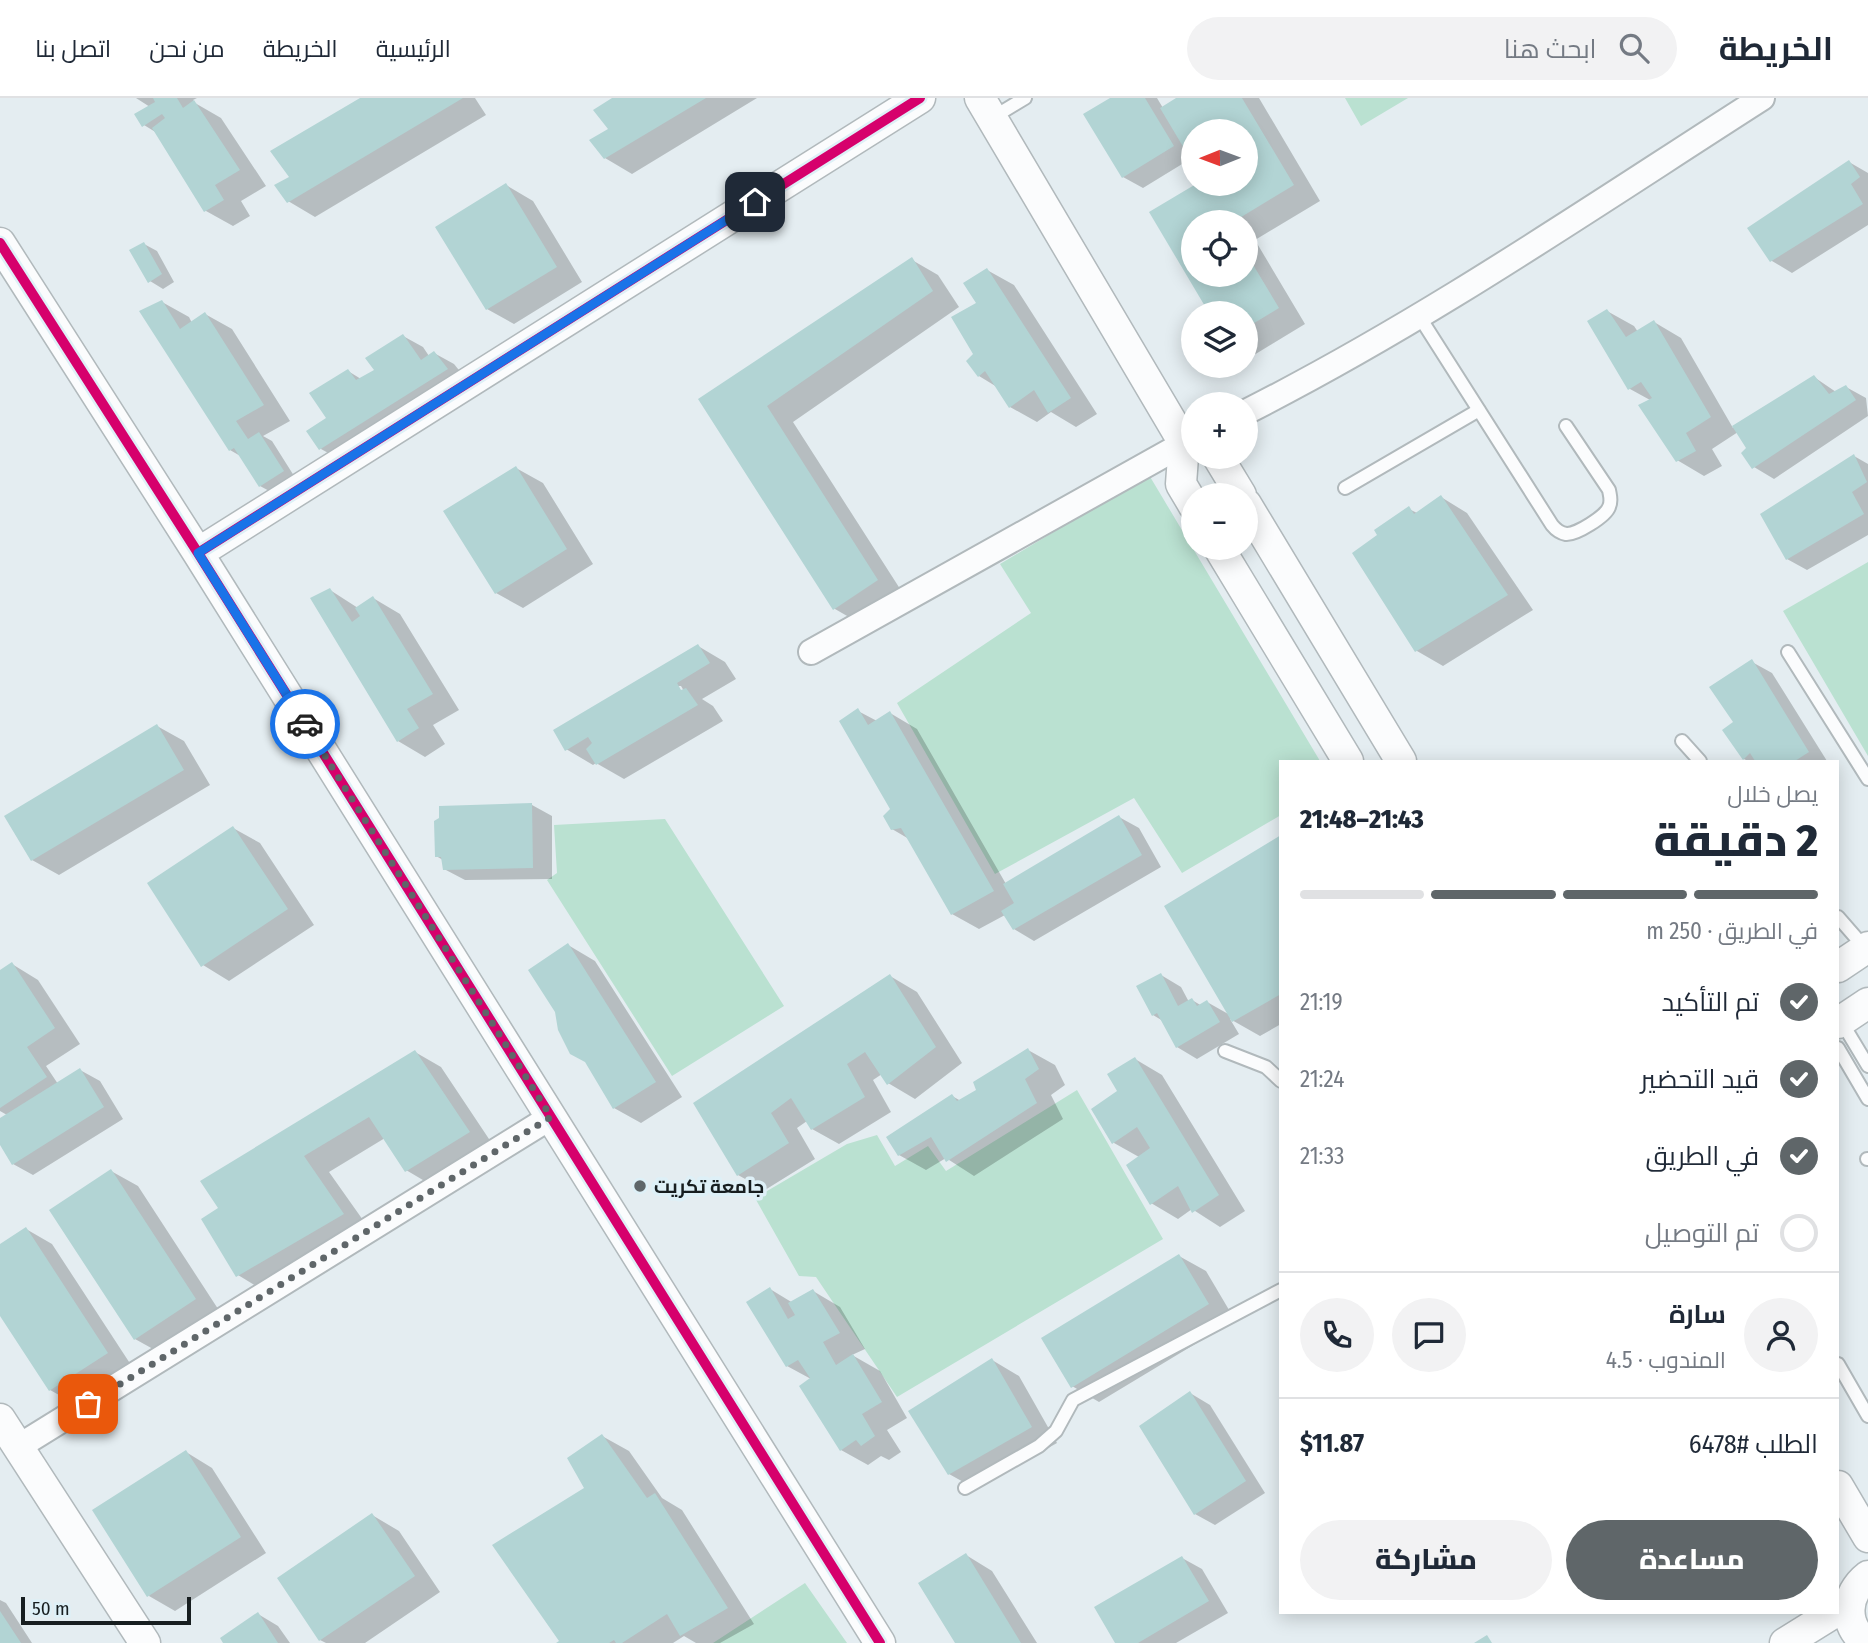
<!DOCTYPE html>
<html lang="ar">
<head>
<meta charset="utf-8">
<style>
	:root { --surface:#fff; --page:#f2f2f3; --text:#1f2937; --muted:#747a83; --line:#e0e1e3; --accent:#5f6669 }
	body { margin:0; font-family:"Fira Sans Condensed",Cairo,sans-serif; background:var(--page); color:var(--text); direction:rtl; height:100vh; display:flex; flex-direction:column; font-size:26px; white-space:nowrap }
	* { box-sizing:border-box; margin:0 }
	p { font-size:23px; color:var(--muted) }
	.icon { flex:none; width:38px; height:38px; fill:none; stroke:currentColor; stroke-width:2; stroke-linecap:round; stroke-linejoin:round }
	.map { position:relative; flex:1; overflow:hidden; direction:ltr }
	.panel { position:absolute; left:1279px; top:662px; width:560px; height:854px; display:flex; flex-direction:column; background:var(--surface); border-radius:0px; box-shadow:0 4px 18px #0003; direction:rtl }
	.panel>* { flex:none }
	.needle { width:46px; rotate:269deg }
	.buttons { position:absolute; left:1181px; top:21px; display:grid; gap:14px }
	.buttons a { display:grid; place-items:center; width:77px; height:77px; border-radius:50%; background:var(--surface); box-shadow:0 4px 18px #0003; font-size:35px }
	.scale { position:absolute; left:21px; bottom:18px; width:170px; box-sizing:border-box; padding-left:7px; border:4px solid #171e20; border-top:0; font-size:19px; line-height:24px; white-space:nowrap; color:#171e20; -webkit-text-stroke:5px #def0f7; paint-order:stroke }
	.pin { position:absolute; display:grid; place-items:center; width:60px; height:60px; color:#fff; margin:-30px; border-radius:14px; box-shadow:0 4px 10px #0006 }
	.courier { position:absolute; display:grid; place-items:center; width:70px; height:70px; margin:-35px; border:5px solid #1a73e8; border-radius:50%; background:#fff; color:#222; box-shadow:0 2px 9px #0007 }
	.overview em { font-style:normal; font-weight:800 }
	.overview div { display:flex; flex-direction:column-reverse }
	.overview { display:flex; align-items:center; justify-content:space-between; height:119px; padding:0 21px }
	h1 { font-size:46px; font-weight:800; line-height:52px }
	.bar { display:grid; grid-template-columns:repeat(4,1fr); gap:10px 7px; align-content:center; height:84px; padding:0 21px }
	.bar i { height:9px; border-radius:5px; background:var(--line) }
	.bar .current { background:var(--accent) }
	.bar p { grid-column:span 4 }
	.line { display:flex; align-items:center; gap:18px; padding:0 21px; border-top:2px solid var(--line) }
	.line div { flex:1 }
	.round { display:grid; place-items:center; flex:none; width:74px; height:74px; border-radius:37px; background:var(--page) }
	ol { padding:0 21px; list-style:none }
	li { display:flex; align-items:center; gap:21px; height:77px }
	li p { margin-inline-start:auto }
	li .icon { padding:7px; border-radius:50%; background:var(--accent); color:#fff; stroke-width:4 }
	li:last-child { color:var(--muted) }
	li i { width:38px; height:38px; border:4px solid var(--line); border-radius:50% }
	.cta { display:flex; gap:14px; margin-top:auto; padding:14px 21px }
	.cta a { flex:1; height:80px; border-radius:42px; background:var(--accent); color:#fff; font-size:28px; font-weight:800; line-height:80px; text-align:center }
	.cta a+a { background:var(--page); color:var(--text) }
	header { display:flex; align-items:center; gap:42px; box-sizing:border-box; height:98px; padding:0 35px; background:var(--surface); border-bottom:2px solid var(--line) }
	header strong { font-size:33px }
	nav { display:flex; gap:38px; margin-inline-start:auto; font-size:24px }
	.search { width:490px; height:63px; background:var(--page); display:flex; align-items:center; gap:18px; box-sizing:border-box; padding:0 24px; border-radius:38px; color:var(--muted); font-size:26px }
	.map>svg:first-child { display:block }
	.green { fill:#bae1d1 }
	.shadow { fill:#0003; fill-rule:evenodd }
	.building { fill:#b2d4d4 }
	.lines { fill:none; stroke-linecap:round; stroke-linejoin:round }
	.service-casing { stroke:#b1b9bc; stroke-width:16 }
	.minor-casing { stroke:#b1b9bc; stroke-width:28 }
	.tertiary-casing { stroke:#b1b9bc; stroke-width:33 }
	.service { stroke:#fbfcfd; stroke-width:12 }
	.minor { stroke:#fbfcfd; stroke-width:24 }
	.tertiary { stroke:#fbfcfd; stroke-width:30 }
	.cycleway-casing { stroke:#def0f7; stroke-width:15 }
	.cycleway { stroke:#d6006c; stroke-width:10 }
	.done { stroke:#5f6669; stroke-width:7; stroke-dasharray:0 12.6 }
	.route { stroke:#1a73e8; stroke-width:9 }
	.poi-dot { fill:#5f6669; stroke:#def0f7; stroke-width:2.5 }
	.labels { text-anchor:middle; stroke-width:7; stroke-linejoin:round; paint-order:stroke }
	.poi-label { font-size:19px; font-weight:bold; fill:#171e20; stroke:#def0f7; text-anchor:start }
</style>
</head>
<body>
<header>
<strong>الخريطة</strong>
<div class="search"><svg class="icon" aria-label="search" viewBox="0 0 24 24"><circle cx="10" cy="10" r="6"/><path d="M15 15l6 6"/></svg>ابحث هنا</div>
<nav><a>الرئيسية</a><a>الخريطة</a><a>من نحن</a><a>اتصل بنا</a></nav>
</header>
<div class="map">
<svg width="1868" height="1545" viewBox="0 0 1868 1545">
	<rect width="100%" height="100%" fill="#e4edf1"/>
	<path class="green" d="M1345,0H1408L1361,28Z
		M1149,377L1320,663H1281V717L1182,775L1134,700L995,776L897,605L1031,515L1000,466Z
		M1868,464V658L1783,513Z
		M665,721L784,908L672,978L547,782L557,775L554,727Z
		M1077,992L1163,1141L897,1299L816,1179L799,1178L755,1100L847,1046L877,1037L895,1068L928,1048L946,1073Z
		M805,1485L847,1545H713Z"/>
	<path class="shadow" d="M136,0H197L193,2L195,5L221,20L266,88L241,103L250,118L233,128L206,113L157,35L144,27L150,9Z
		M363,0H475L486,17L315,119L288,103Z
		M615,0H757L632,76L605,60Z
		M1113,0H1157L1163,10L1180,0H1259L1320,103L1255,142L1305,226L1254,257L1246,252V215H1212L1151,115L1199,86H1246V33H1194L1192,60L1143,90L1123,79ZM1194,124H1246V177H1194Z
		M1849,64L1868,75V127L1792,175L1772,163L1750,130Z
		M506,87L533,103L582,184L514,226L487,211Z
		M144,146L157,153L174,184L163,191L150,183Z
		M912,162L938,177L959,209L793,324L904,497L861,526L835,511L700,302Z
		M987,172L1014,187L1097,316L1076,329L1051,314L1037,324L1010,309L997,289L979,278L978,206Z
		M162,204L189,219L192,225L205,216L232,231L290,323L263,338L272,343L296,381L273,395L260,388L242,359L230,352Z
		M1607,213L1634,228L1638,234L1654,224L1681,240L1733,330L1814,279L1836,294L1846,289L1866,300L1868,318L1774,381L1754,369L1748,350L1738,334L1712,351L1722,368L1704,378L1677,362L1650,302L1630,291Z
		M403,238L423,249L429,258L434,255L454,266L467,282L341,362L321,351L329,320L348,273L361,281L377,273Z
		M1854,358L1868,366V437L1807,472L1787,461Z
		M516,370L543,385L593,466L523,510L496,495Z
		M1441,399L1467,415L1533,512L1443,568L1417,553L1380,437L1409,411L1417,415Z
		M330,492L358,510L373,500L400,516L459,612L433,627L445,646L425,659L398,643Z
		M698,548L725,564L736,581L702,601L713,608L723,623L624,681L596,665L593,667L566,651ZM677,588H681L687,598L684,600Z
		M1752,564L1772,575L1827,663H1748L1744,661L1735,625Z
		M858,613L877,623L890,615L917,631L1006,786L1119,719L1139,730L1161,769L1034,843L1014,831L1005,817L979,831L952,816L909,741L892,731V711Z
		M157,628L184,643L210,687L59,777L32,762Z
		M532,707L552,718V781L465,782L444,771L443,762L436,758Z
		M233,730L260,745L314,827L229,883L203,867Z
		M1281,739V926L1260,938L1230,921L1239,936L1197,961L1177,949L1163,923L1153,917L1161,877L1181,889L1189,904L1192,902L1202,908L1207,904L1230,917Z
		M568,847L595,863L682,999L641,1025L614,1010L587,964Z
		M12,866L38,882L80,946L46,968L58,986L80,972L100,983L123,1021L33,1077L13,1066L0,1044V1022L7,1017L0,1013V874Z
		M890,878L917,894L962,965L915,1001L888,985L882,976L873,982L891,1014L839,1046L812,1031L807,1023L797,1030L815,1061L765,1092L738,1077L696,1006Z
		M1028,952L1055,967L1065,987L1051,997L1063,1021L974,1078L946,1060L926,1072L899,1057L952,998L961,1003L978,992Z
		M415,954L441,969L495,1050L433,1088L406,1072L385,1040L329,1074L370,1132L264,1193L238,1177L221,1111Z
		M1135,961L1162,977L1245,1113L1220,1129L1192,1111L1178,1121L1151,1105L1139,1059L1114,1045L1119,994Z
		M111,1073L138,1088L222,1217L162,1256L135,1241Z
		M26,1131L52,1146L133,1270L77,1307L50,1292L0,1215V1148Z
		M1179,1158L1206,1173L1235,1222L1099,1304L1072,1288Z
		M770,1191L793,1205L813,1193L840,1209L865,1251L852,1257L880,1273L907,1320L887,1332L901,1354L889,1362L881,1358L868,1367L841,1352L811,1281L787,1268Z
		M992,1262L1019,1278L1057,1345L976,1391L949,1376Z
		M1190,1295L1210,1307L1265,1395L1215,1427L1195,1416Z
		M602,1338L629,1353L662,1400L682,1412L754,1526L720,1545H696L684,1538L673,1545H559L587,1390Z
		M186,1354L212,1370L266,1455L175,1513L149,1498Z
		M372,1417L399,1433L440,1494L365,1545H326L320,1542Z
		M966,1457L992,1473L1037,1545H958Z
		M1182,1460L1202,1471L1228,1515L1176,1545H1117Z
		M0,1502L6,1505L32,1545H0Z
		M258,1516L278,1528L290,1545H225Z"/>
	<path class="building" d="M153,0H177L183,10L194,2L240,72L215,87L224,102L204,114L152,30L165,20L162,16L142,29L134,16L155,4Z
		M360,0H463L287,105L274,87L289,79L270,53Z
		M612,0H706L604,61L589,42L608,31L593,12Z
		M1110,0H1145L1174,48L1122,80L1083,16Z
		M1176,0H1242L1294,87L1233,124H1194V177H1246V155L1279,210L1246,230V215H1209L1149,114L1196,86H1246V33H1194V67L1160,10Z
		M1849,62L1860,79L1851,86L1863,106L1770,164L1747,130Z
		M506,85L557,169L486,212L435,129Z
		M144,144L162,176L148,185L129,152Z
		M912,159L933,193L767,308L878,482L833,512L698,301Z
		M987,170L1071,300L1048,315L1034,292L1009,310L985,273L978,279L966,263L973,256L951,219L976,205L963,185Z
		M162,202L180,231L205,214L264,307L236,323L248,341L259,334L284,373L259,389L234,350L229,353L139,213Z
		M1607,211L1626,239L1654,222L1711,319L1686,335L1696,353L1676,364L1638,307L1652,300L1641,284L1628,292L1587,223Z
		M403,236L421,262L434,253L448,271L319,352L306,333L326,320L309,295L348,271L356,282L374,272L365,260Z
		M1814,277L1829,296L1846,287L1856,302L1752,371L1741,355L1746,350L1732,328Z
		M1854,356L1867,384L1852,394L1864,416L1786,462L1760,416Z
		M516,368L567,451L495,496L443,413Z
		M1441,397L1508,497L1415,554L1352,455L1377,437L1374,432L1409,408L1414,416Z
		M330,490L352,524L360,518L355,510L373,498L433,596L407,611L419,630L397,644L310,500Z
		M698,546L710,565L677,585L681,592L686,590L698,607L596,667L586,651L592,645L588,639L565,653L553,632Z
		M1752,561L1809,654L1795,663H1755L1750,655L1743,662L1722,632L1733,624L1709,589Z
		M858,610L868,627L890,613L994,793L951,817L901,730L891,732L883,718L890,711L839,623Z
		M157,626L184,672L31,763L4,718Z
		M532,705L533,770L443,772L441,759H435L434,723L439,720V708Z
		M1119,717L1142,757L1013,832L1001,813L1014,805L1003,786Z
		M233,728L288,811L201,869L147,785Z
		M1281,737V896L1232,924L1164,808Z
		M568,845L656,984L613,1011L585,964L570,956L558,932L555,914L528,872Z
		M12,864L55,930L27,949L47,979L0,1010V872Z
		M1161,875L1178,908L1192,900L1197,908L1207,902L1220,924L1176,950L1157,915L1152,918L1136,888Z
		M890,876L936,949L887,987L865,954L847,966L865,999L811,1032L791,1000L771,1015L789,1045L737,1078L693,1005Z
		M1028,950L1039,971L1025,981L1037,1005L946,1064L931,1039L898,1058L886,1039L952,996L957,1003L976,992L973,984Z
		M415,952L470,1034L405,1074L369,1019L304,1058L344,1116L236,1179L201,1121L218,1110L200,1083Z
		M1135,959L1219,1097L1192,1115L1178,1088L1150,1107L1126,1067L1150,1050L1137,1029L1112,1046L1091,1011L1117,993L1107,976Z
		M80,970L104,1009L12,1067L0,1047V1020Z
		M111,1071L196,1201L134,1242L49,1112Z
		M26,1129L108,1255L49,1293L0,1218V1146Z
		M1179,1156L1209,1206L1071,1290L1041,1240Z
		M770,1189L788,1221L795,1217L788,1205L813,1191L840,1235L823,1244L836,1267L853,1256L882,1304L862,1316L875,1338L861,1348L856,1342L840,1353L799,1288L810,1280L798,1262L786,1269L746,1204Z
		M992,1260L1032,1329L948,1377L908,1313Z
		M1190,1293L1246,1383L1194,1417L1139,1328Z
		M602,1336L647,1400L655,1395L728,1510L680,1538L667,1516L622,1545H616L614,1542L609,1545H556L559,1543L492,1447L584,1390L567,1360Z
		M186,1352L241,1439L147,1499L92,1412Z
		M372,1415L415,1478L319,1543L277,1480Z
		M966,1455L1021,1545H955L918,1485Z
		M1182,1458L1209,1503L1138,1545H1115L1094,1509Z
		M0,1513L21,1545H0Z
		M258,1514L278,1545H223L220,1540Z
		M1487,1537L1492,1545H1474Z"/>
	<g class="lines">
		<g class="service-casing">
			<path id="service" d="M992,20L1025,0
				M1419,218L1552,427C1556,432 1560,435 1566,436C1576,437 1606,418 1609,409C1612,403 1610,398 1609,392L1566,328
				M1345,390L1479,312
				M1788,554L1868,681
				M1682,643L1700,663
				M1838,819L1865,850
				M1841,923L1868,968
				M1838,950L1868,1001
				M1225,953L1266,969L1281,983
				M1867,1061H1868
				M1838,1266L1868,1318
				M965,1390L1039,1348L1056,1333L1073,1302L1281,1192"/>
		</g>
		<g class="minor-casing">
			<path id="minor" d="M1246,314C1426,223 1593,108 1762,0
				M811,554L1194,340
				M18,1349L551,1019"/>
		</g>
		<g class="tertiary-casing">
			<path id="tertiary" d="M980,0L1184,345
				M0,145L198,455L880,1545
				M1194,348L1184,345L1181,386L1194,408
				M1218,359L1241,397
				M1246,406L1401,663
				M1219,450L1348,663
				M198,455L920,0
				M1838,869L1868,849
				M1838,925L1868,905
				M0,1321L145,1545
				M1838,1388L1868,1439
				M1785,1545L1835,1514
				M1867,1545C1842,1527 1845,1496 1868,1478"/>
		</g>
		<use href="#service" class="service"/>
		<use href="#minor" class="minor"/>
		<use href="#tertiary" class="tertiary"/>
		<g class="cycleway-casing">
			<path id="cycleway" d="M0,145L198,455L880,1545
				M198,455L920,0"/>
		</g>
		<use href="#cycleway" class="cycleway"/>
	</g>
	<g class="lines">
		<path class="done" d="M88,1306L551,1019L305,626"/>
		<path class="route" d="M305,626L198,455L755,104"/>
	</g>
	<circle class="poi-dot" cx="640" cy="1088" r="7"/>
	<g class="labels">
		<g class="poi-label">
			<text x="654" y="1095">جامعة تكريت</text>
		</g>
	</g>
</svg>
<div class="buttons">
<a><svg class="needle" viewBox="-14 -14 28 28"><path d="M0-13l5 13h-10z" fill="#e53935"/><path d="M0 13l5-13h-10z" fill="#747a83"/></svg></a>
<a><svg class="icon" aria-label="locate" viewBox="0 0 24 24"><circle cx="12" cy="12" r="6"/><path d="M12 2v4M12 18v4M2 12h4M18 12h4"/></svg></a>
<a><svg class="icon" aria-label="layers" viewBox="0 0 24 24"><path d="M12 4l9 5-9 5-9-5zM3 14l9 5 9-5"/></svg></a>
<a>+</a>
<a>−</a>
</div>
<div class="scale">50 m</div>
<div class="pin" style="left:88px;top:1306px;background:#ea580c"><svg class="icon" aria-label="bag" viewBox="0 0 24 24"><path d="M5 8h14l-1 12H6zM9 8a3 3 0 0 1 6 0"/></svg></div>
<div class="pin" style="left:755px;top:104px;background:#1f2937"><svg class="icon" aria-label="home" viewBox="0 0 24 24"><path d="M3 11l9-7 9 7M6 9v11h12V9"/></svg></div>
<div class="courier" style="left:305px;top:626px"><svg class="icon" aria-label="car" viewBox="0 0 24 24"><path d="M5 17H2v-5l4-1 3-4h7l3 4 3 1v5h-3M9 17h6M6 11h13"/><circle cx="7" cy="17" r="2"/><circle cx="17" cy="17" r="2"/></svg></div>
<section class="panel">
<div class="overview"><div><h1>2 دقيقة</h1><p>يصل خلال</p></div><em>21:43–21:48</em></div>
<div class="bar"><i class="current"></i><i class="current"></i><i class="current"></i><i></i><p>في الطريق · 250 m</p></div>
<ol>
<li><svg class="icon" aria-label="check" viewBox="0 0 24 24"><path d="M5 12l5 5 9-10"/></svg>تم التأكيد<p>21:19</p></li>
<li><svg class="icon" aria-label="check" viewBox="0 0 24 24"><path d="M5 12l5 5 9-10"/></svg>قيد التحضير<p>21:24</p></li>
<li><svg class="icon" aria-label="check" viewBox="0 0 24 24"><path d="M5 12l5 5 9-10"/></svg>في الطريق<p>21:33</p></li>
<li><i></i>تم التوصيل</li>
</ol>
<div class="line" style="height:126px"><a class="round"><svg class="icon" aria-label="person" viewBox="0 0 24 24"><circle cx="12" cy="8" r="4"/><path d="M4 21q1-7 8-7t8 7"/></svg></a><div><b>سارة</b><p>المندوب · 4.5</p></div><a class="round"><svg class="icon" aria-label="chat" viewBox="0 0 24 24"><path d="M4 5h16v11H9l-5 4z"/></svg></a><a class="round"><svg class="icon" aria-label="phone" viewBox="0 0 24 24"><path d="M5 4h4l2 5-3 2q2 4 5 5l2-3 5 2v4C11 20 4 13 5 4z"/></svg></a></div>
<div class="line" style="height:91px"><div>الطلب #6478</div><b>$11.87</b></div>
<div class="cta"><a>مساعدة</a><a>مشاركة</a></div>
</section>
</div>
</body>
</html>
